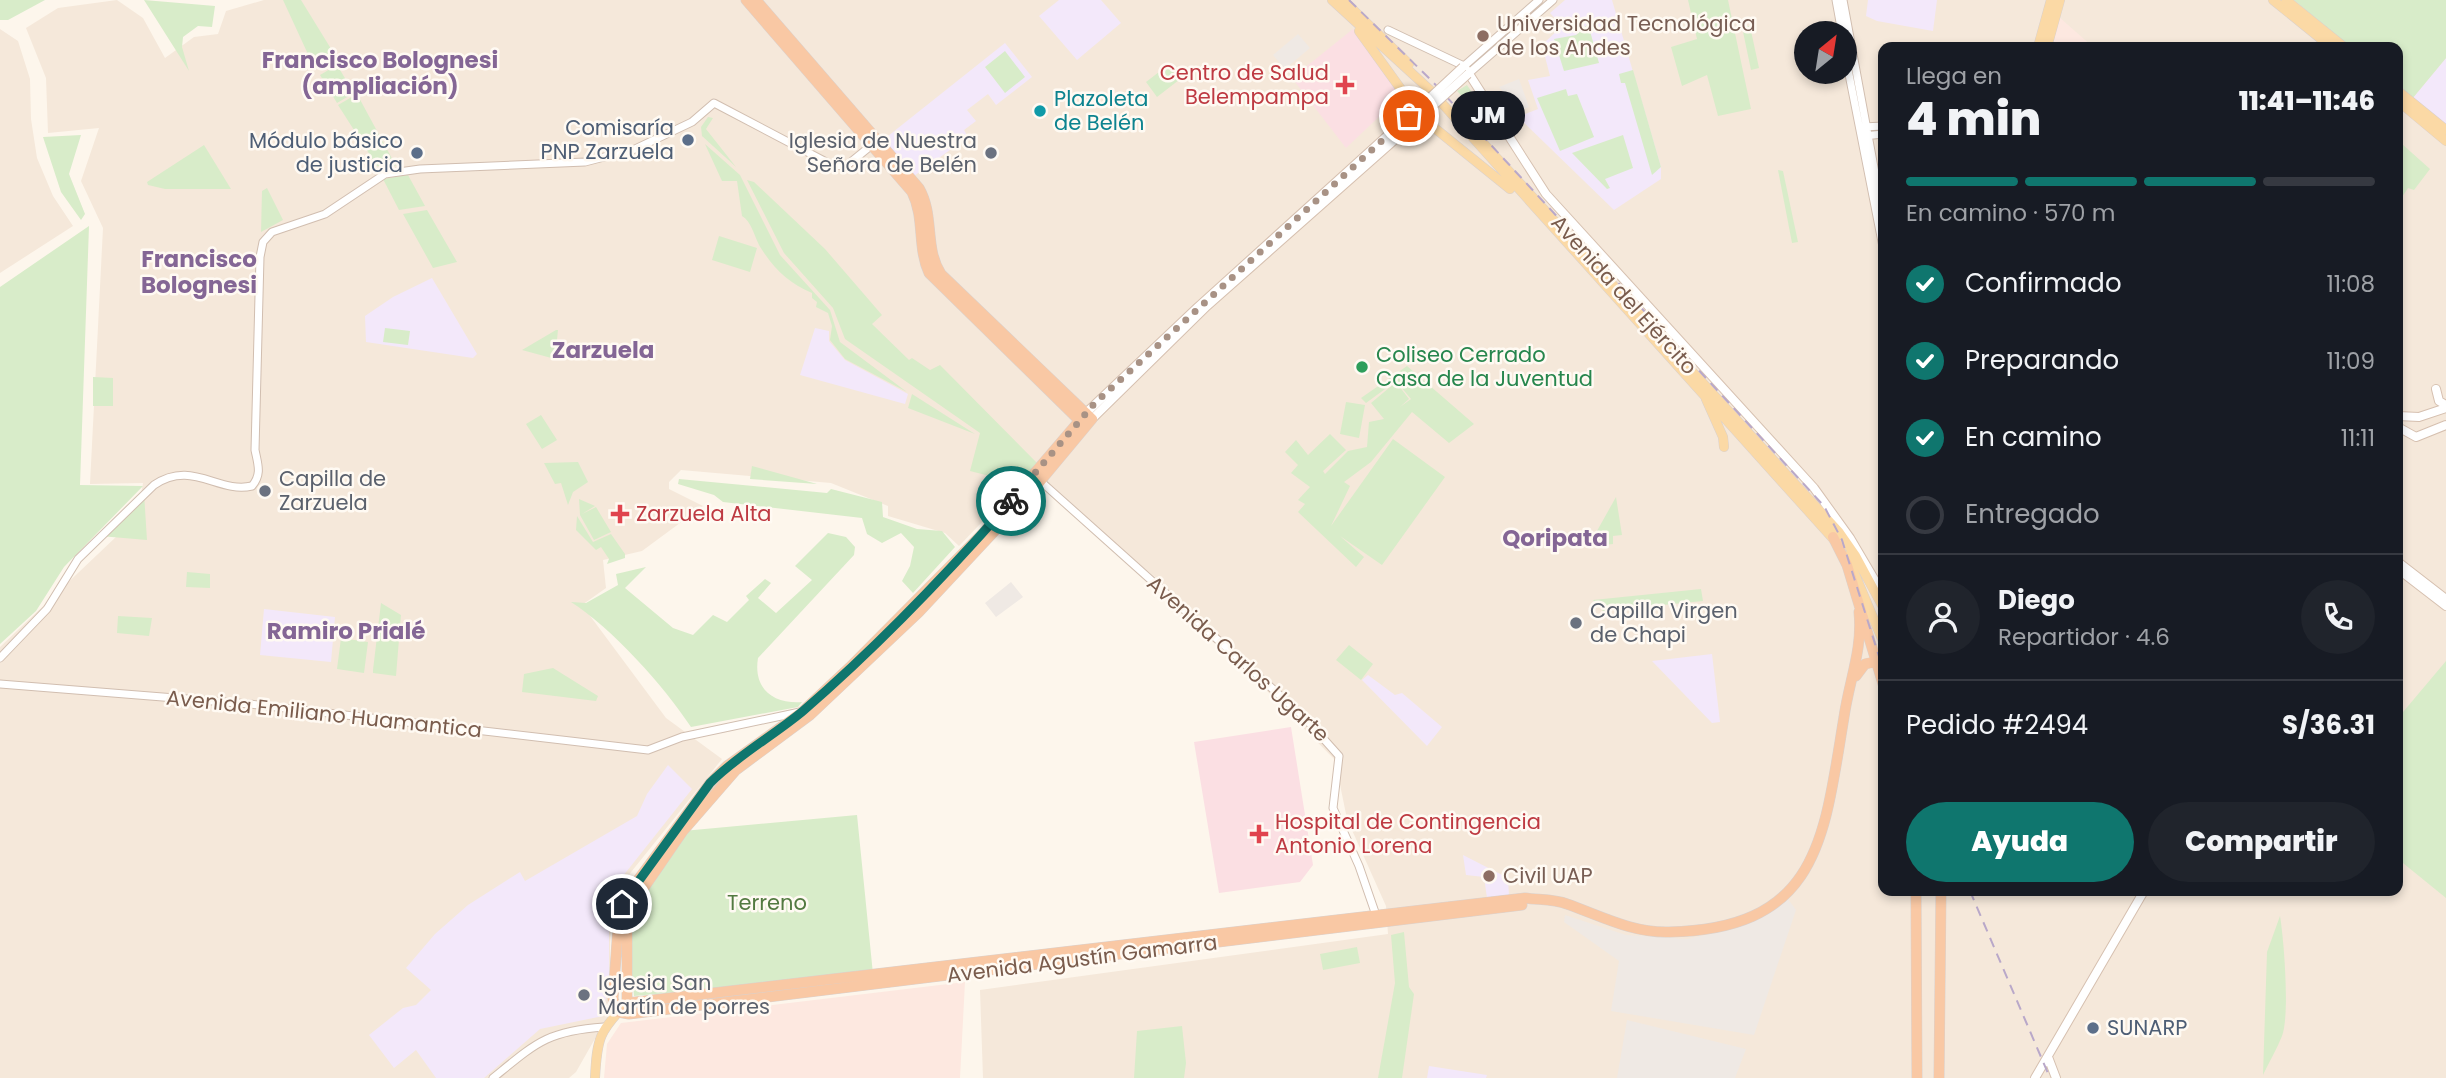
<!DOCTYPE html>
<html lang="es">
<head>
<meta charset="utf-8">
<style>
	:root { --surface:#171b24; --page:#20242c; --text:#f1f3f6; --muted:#9ea1a6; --line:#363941; --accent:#0f766e }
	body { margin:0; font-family:Poppins,sans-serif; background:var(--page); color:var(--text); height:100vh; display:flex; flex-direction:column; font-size:26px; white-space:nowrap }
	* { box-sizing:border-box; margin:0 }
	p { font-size:23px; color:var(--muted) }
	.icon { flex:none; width:38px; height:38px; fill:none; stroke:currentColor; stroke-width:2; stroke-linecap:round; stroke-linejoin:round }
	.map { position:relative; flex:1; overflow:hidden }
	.side { position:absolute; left:1878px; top:42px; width:525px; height:854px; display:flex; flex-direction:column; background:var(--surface); border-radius:14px; box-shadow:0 4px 10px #0003 }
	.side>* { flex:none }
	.needle { width:46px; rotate:30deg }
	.buttons { position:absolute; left:1794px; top:21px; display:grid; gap:14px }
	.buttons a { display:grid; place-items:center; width:63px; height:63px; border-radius:50%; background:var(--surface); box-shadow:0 4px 10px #0003; font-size:35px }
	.pin { position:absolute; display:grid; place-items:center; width:60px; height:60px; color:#fff; margin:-30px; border:4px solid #fff; border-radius:50%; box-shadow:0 2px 7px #0007 }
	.courier { position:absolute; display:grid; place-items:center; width:70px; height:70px; margin:-35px; border:5px solid #0f766e; border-radius:50%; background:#fff; color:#222; box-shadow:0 2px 9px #0007 }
	.bubble { position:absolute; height:49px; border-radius:24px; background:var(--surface); box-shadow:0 4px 10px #0003; font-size:23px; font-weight:800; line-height:49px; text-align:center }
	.overview em { font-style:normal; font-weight:800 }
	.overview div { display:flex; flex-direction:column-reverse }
	.overview { display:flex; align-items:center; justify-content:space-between; height:119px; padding:0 28px }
	h1 { font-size:46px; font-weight:800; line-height:52px }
	.bar { display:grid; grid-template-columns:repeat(4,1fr); gap:10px 7px; align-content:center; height:84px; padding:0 28px }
	.bar i { height:9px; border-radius:5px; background:var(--line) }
	.bar .active { background:var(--accent) }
	.bar p { grid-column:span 4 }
	.line { display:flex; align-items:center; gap:18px; padding:0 28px; border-top:2px solid var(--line) }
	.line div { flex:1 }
	.round { display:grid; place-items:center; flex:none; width:74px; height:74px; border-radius:37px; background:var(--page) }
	ol { padding:0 28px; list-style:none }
	li { display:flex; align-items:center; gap:21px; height:77px }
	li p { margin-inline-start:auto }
	li .icon { padding:7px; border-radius:50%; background:var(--accent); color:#fff; stroke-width:4 }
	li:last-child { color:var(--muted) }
	li i { width:38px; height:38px; border:4px solid var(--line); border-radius:50% }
	.cta { display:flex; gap:14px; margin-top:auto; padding:14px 28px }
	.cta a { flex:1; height:80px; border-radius:42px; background:var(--accent); color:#fff; font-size:28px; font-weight:800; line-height:80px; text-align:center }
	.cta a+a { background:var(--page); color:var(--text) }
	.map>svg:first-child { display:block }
	.residential { fill:#f5e8da; fill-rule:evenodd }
	.commercial { fill:#fde8e0 }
	.industrial { fill:#efe9e4 }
	.education { fill:#f3e8fa }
	.medical { fill:#fbdfe3 }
	.green { fill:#d8ecc9 }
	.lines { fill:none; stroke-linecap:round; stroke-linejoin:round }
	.tertiary-casing { stroke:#d1beb0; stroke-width:9 }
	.secondary-casing { stroke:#d6c0b0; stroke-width:10 }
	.primary-casing { stroke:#dad1cd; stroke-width:10 }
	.trunk-casing { stroke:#dad1cd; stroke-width:11 }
	.tertiary { stroke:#fff; stroke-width:7 }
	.secondary { stroke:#fff; stroke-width:8 }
	.primary { stroke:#fbd9a5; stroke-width:9 }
	.trunk { stroke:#f9c8a4; stroke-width:10 }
	.rail { stroke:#b9a8c9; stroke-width:2; stroke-dasharray:10 7; stroke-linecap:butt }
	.secondary-bridge-casing { stroke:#d6c0b0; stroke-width:10; stroke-linecap:butt }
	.secondary-bridge { stroke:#fff; stroke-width:8 }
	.done { stroke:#a89285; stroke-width:7; stroke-dasharray:0 12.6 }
	.route { stroke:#0f766e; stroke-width:9 }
	.education-dot { fill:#8d6e63; stroke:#fffaf3; stroke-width:2.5 }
	.health-dot { fill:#e0444e; stroke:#fffaf3; stroke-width:2.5 }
	.culture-dot { fill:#0f9aa8; stroke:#fffaf3; stroke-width:2.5 }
	.service-dot { fill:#5c6f8a; stroke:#fffaf3; stroke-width:2.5 }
	.worship-dot { fill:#6b7280; stroke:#fffaf3; stroke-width:2.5 }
	.leisure-dot { fill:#2e9e5b; stroke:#fffaf3; stroke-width:2.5 }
	.labels { text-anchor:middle; stroke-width:5; stroke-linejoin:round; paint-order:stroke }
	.education-label { font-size:21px; fill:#785e54; stroke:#fffaf3; text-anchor:start }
	.health-label { font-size:21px; fill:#be3a42; stroke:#fffaf3; text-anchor:start }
	.culture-label { font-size:21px; fill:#0d838f; stroke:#fffaf3; text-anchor:start }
	.service-label { font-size:21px; fill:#4e5e75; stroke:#fffaf3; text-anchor:end }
	.worship-label { font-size:21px; fill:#5b616d; stroke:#fffaf3; text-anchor:start }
	.street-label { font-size:21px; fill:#7a5c4d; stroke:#fffaf3 }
	.leisure-label { font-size:21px; fill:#27864d; stroke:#fffaf3; text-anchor:start }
	.park-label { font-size:21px; fill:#537a41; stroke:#fffaf3 }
	.neighbourhood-label { font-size:23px; font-weight:bold; fill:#846695; stroke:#fffaf3 }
</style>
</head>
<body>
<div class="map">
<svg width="2446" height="1078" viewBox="0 0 2446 1078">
	<rect width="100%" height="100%" fill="#fdf6ec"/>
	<path class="residential" d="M117,0L143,18L165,58L194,37L218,34L226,11L264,0H2446V1078H983L980,990L1388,934L1386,906L1347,819L1335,760L1155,577L1029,473L959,546L945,533L888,516V506L831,483L681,470L669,482V489L703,506L642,551L603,560L606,588L582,605L666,718L722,759L611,897L609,1014L576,1072L569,1078H0V647L137,517L143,483L90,484L103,228L81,181L99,128L48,133L46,78L26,28L58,8ZM1806,33H1844V72H1806ZM1883,47H2398V891H1883Z
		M0,29L18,41L30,79L31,119L37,158L53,196L73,226L0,273Z"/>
	<path class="commercial" d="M2059,17L2093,47H2051Z
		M965,982L960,1078H604L607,1044L621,1023Z"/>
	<path class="industrial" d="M1298,34L1310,48L1285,69L1273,55Z
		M1519,79L1529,107L1520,110L1499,87Z
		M1011,582L1023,597L996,617L985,603Z
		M1788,899L1796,910L1754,1035L1611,1011L1619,961L1564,922L1565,915L1626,935L1687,939L1735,929Z
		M1627,1020L1746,1049L1735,1078H1617Z"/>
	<path class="education" d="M1059,0H1101L1121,23L1077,60L1039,16Z
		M1565,0H1612L1661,167V179L1614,210L1518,117L1538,109L1528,80L1550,76L1542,45L1562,26L1550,13Z
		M1868,0H1937L1933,31L1877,21L1866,16Z
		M1005,43L1032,77L996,105L988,94L967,110L976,121L964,130L968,137L914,176L883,140Z
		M2446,58V126L2412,99Z
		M432,278L477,354L473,358L366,342L365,316L393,297Z
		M815,328L829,331V341L845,360L908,394L905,404L800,375Z
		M264,609L335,617L331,662L260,655Z
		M1712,654L1720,722L1712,723L1652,661Z
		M1368,675L1395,695L1402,693L1442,727L1427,746L1362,680Z
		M668,765L692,789L619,881L609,888V978L603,1016L540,1029L484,1078H436L416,1050L394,1068L369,1035L403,1008L416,1005L431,990L406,968L435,934L468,905L520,872L525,881L637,816L647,794Z
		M1463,855L1508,878L1509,896L1487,898L1484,877L1466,875Z
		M1429,1066L1487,1075L1486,1078H1427Z"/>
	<path class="medical" d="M1353,29L1397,91L1384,112L1346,148L1292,78Z
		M1291,727L1313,865L1300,882L1219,893L1194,742Z"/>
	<path class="green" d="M0,0H45L8,20H0Z
		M144,0L215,6L212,27L198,26L183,37L182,47L189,71Z
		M283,0H301L333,52L313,65Z
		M1688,0H1728L1751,109L1718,116L1707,75L1682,86L1671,47L1697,39Z
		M2294,0H2446V58L2412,99L2398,87V47H2350Z
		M1588,24L1599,63L1564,71L1554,39L1576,35Z
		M1750,26L1759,68L1751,70L1742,27Z
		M1005,51L1025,77L1005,93L985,67Z
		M337,65L354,93L337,103L320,75Z
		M1168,65L1179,80L1157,97L1146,82Z
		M1633,70L1661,167L1652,175L1625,83H1621L1619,74Z
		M1467,85L1503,138L1457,91Z
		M1566,89L1568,96L1577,94L1594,137L1560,151L1537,98Z
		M357,94L396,166H377L338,105Z
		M708,117L713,118L706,129L736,167L702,136L701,127Z
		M81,135L69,174L85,214L81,220L61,192L43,137Z
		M1623,135L1633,168L1605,179L1610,188L1607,189L1572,153Z
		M705,144L740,175L780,255L830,310L840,342L907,392L845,359L830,340L832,326L828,313L816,307L817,302L812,298V293C788,283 773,268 759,245C754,235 751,221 742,216L737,181H722Z
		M2402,144L2430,169L2414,190L2408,188L2398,203V149Z
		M204,145L231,189H165L148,185L147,182Z
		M1778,170L1783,171L1798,242L1792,243Z
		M408,175L425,206L399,210L383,179Z
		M747,180L754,182L825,249L882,315L872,324L909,360L912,358L930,370L940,365L1039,465L1025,485L970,471L980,433L845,339L833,308L784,253Z
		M267,188L283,220L261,232L262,191Z
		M427,210L457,262L433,268L403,214Z
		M89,226L80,485L143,486L64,567L36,611L0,644V287Z
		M719,236L757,248L750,272L712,260Z
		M385,328L410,331L408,345L383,342Z
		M556,330H558L555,359L522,350Z
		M1407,366L1474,424L1449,443L1412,412L1371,462L1344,482L1350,486L1331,526L1393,439L1445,477L1382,565L1340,536L1364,557L1356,567L1298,512L1305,504L1298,500L1310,487L1291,473L1298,465L1285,452L1296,440L1308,455L1330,434L1346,450L1323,471L1325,474L1348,451L1367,447L1369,422L1384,419L1371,403L1396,382L1409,399L1400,407L1411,399L1396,381L1366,403L1361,398Z
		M93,377L113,378V406H93Z
		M912,394L975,434L908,408Z
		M1346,402L1365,405L1359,438L1340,434Z
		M541,415L557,440L542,449L526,424Z
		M578,462L588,482L573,492L568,505L561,483L555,484L544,463Z
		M752,466L817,484L750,479Z
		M679,479L827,493L831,489L882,502L883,517L917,529L942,531L955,547L913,593L902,581L910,566L914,547L901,533L882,543L867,534L862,518L723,502L714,495L678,484Z
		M144,493L147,540L100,536Z
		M1616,497L1622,535L1613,536V544L1603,545L1593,538Z
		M579,499L595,506L582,514L596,507L611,532L594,540L580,515Z
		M577,516L593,542L611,534L625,554V558L607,564L609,559L601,547L596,550L576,530Z
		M828,533L846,537L855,547L854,555L758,658C753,689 773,704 802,702L798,707L691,727C664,686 612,628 571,602L586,603L618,585L616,574L646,567L625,588L673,628L693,635L713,615L727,622L749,600L746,596L765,579L771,583L758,598L776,613L812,580L795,566Z
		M187,572L210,574V588L186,587Z
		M1701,589L1703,601L1603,611L1593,600Z
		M381,603L401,615L396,676L373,673V670Z
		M118,616L152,618L149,636L117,633Z
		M341,638L368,642L364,673L337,669Z
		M1349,645L1373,664L1361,680L1336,660Z
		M2446,661V898L2398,859V718Z
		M553,668L598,696L596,701L522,692L524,674Z
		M857,815L873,974L634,996L627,926L637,898L683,831Z
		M2280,916C2284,940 2290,1015 2282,1036C2277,1049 2269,1062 2263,1075L2267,952Z
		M1404,932L1409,987L1414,994L1402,1078H1378L1395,983L1391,935Z
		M1357,947L1360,963L1323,970L1320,954Z
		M1182,1026L1186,1063L1184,1078H1134L1137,1031Z"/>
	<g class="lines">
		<g class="tertiary-casing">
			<path id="tertiary" d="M1836,0L1842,33
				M1843,0L1883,216
				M1388,30L1464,66
				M1844,49L1883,247
				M1463,67L1539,0
				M1468,74L1553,0
				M1863,127L1883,126
				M1864,136L1883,134
				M1037,478L1304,717L1339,756L1333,808L1359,866L1377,918
				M0,658L47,609L78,559L154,485C192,459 218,494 252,486C262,474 258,465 255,450L260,257L263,242L272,232L325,214L385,174L420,169L585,162L635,149L692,122L714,103L832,165L846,166L873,144
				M0,684L250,704L648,750L682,737L800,712
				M493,1078C536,1043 547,1031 604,1027"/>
		</g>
		<g class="secondary-casing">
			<path id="secondary" d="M1464,66L1546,194L1814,488L1850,538L1883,594
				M2436,389L2439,401L2446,405
				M1086,413L1198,307L1419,107
				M2398,416L2419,417L2446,408
				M1092,419L1207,306L1425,113
				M2398,427L2416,437L2446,425
				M2398,562L2446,599
				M2398,569L2446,606
				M2048,1057L2056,1078
				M2035,1078L2144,891"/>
		</g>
		<g class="primary-casing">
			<path id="primary" d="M1332,0L1430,90L1836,542
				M1343,0L1409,64
				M2273,0L2331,47
				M2286,0L2344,47
				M1359,31L1421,117L1510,189
				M2038,47L2051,0
				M2047,47L2060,0
				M2398,91L2446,130
				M2398,101L2446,141
				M1474,133L1839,532L1855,555L1883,607
				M1706,399L1723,437L1724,447
				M1847,556L1883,641
				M595,1078C597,1039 599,1031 627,1003"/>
		</g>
		<g class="trunk-casing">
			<path id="trunk" d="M746,0L912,192C925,218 917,247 929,273L1083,424
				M756,0L919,188C935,216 924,248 941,274L1092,419L1032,491L919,612L810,715L736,770L683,831L637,898L631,912L627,928V1003L1525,898C1538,900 1554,899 1567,904C1601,916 1632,933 1669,932C1820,929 1824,837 1844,717C1849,681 1863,649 1859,612
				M1086,413L984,532L850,667L802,712L727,766L710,783L635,884L619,913L613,999L618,1012L629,1014L1522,905
				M1833,537L1847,565L1883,684
				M1856,676L1865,664L1883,660
				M1916,891L1917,1078
				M1939,1078L1941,891"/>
		</g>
		<use href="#tertiary" class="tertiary"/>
		<use href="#secondary" class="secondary"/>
		<use href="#primary" class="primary"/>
		<use href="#trunk" class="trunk"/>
		<path class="rail" d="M1349,0L1432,81L1824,506L1842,540L1883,669
			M1970,891L2050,1078"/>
		<g class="secondary-bridge-casing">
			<path id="secondary-bridge" d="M1420,107L1463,67
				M1426,112L1468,74"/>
		</g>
		<use href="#secondary-bridge" class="secondary-bridge"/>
	</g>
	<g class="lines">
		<path class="done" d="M1011,501L1094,404L1409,116"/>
		<path class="route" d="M622,904L710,783C738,755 773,736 803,711C877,647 947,574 1011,501"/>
	</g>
	<g class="education-dot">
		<circle cx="1483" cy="36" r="7"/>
		<circle cx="1489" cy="876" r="7"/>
	</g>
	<g class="health-dot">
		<path d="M1341.5 74.5h7v7h7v7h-7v7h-7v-7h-7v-7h7z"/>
		<path d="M616.5 503.5h7v7h7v7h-7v7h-7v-7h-7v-7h7z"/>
		<path d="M1255.5 823.5h7v7h7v7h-7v7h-7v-7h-7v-7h7z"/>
	</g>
	<circle class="culture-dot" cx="1040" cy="111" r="7"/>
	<g class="service-dot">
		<circle cx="688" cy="140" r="7"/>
		<circle cx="417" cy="153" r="7"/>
		<circle cx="2093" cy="1028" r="7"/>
	</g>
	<g class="worship-dot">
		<circle cx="991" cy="153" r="7"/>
		<circle cx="265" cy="491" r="7"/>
		<circle cx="1576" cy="623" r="7"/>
		<circle cx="584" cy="995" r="7"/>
	</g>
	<circle class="leisure-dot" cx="1362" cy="367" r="7"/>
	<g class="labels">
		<g class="education-label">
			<text x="1497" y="31">Universidad Tecnológica<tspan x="1497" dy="24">de los Andes</tspan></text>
			<text x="1503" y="883">Civil UAP</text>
		</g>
		<g class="health-label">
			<text x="1329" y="80" text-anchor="end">Centro de Salud<tspan x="1329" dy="24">Belempampa</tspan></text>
			<text x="636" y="521">Zarzuela Alta</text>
			<text x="1275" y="829">Hospital de Contingencia<tspan x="1275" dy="24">Antonio Lorena</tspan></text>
		</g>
		<g class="culture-label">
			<text x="1054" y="106">Plazoleta<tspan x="1054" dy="24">de Belén</tspan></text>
		</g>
		<g class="service-label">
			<text x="674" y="135">Comisaría<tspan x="674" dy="24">PNP Zarzuela</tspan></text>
			<text x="403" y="148">Módulo básico<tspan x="403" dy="24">de justicia</tspan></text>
			<text x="2107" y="1035" text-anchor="start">SUNARP</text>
		</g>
		<g class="worship-label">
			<text x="977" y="148" text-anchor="end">Iglesia de Nuestra<tspan x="977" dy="24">Señora de Belén</tspan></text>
			<text x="279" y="486">Capilla de<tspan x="279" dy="24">Zarzuela</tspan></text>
			<text x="1590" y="618">Capilla Virgen<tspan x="1590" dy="24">de Chapi</tspan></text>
			<text x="598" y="990">Iglesia San<tspan x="598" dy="24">Martín de porres</tspan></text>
		</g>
		<g class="street-label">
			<text transform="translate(1624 295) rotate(48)" y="7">Avenida del Ejército</text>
			<text transform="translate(1238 659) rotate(42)" y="7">Avenida Carlos Ugarte</text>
			<text transform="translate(324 714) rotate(6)" y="7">Avenida Emiliano Huamantica</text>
			<text transform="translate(1082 959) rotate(-7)" y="7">Avenida Agustín Gamarra</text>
		</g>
		<g class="leisure-label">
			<text x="1376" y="362">Coliseo Cerrado<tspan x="1376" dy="24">Casa de la Juventud</tspan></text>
		</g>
		<g class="park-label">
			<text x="767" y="910">Terreno</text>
		</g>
		<g class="neighbourhood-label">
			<text x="380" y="68">Francisco Bolognesi<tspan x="380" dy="26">(ampliación)</tspan></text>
			<text x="199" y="267">Francisco<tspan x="199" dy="26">Bolognesi</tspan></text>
			<text x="603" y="358">Zarzuela</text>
			<text x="1555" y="546">Qoripata</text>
			<text x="346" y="639">Ramiro Prialé</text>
		</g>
	</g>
</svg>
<div class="buttons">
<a><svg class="needle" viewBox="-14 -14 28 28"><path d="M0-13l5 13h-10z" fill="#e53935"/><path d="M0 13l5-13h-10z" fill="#9ea1a6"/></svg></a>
</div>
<div class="pin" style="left:1409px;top:116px;background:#ea580c"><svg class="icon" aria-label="bag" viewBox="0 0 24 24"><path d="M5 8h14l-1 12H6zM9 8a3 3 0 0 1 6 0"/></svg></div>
<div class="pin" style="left:622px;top:904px;background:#1f2937"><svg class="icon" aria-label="home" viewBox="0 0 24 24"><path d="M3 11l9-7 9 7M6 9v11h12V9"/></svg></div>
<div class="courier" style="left:1011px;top:501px"><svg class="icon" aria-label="bike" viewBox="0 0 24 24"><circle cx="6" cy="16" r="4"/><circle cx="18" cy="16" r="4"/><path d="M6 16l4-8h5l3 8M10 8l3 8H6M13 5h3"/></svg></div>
<div class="bubble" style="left:1451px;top:91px;width:74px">JM</div>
<section class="side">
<div class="overview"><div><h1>4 min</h1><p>Llega en</p></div><em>11:41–11:46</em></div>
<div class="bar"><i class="active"></i><i class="active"></i><i class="active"></i><i></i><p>En camino · 570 m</p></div>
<ol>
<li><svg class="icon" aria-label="check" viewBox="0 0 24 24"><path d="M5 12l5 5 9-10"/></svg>Confirmado<p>11:08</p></li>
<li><svg class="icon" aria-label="check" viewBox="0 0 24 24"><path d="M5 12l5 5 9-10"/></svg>Preparando<p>11:09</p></li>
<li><svg class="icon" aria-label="check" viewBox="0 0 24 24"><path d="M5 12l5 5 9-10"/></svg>En camino<p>11:11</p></li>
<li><i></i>Entregado</li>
</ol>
<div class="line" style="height:126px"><a class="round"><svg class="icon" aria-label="person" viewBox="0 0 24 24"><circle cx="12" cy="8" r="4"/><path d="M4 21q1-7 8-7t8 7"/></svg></a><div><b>Diego</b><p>Repartidor · 4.6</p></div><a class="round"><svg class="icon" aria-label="phone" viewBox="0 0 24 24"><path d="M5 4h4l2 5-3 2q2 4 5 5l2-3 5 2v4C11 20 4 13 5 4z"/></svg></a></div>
<div class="line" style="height:91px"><div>Pedido #2494</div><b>S/36.31</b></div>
<div class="cta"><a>Ayuda</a><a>Compartir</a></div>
</section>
</div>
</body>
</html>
